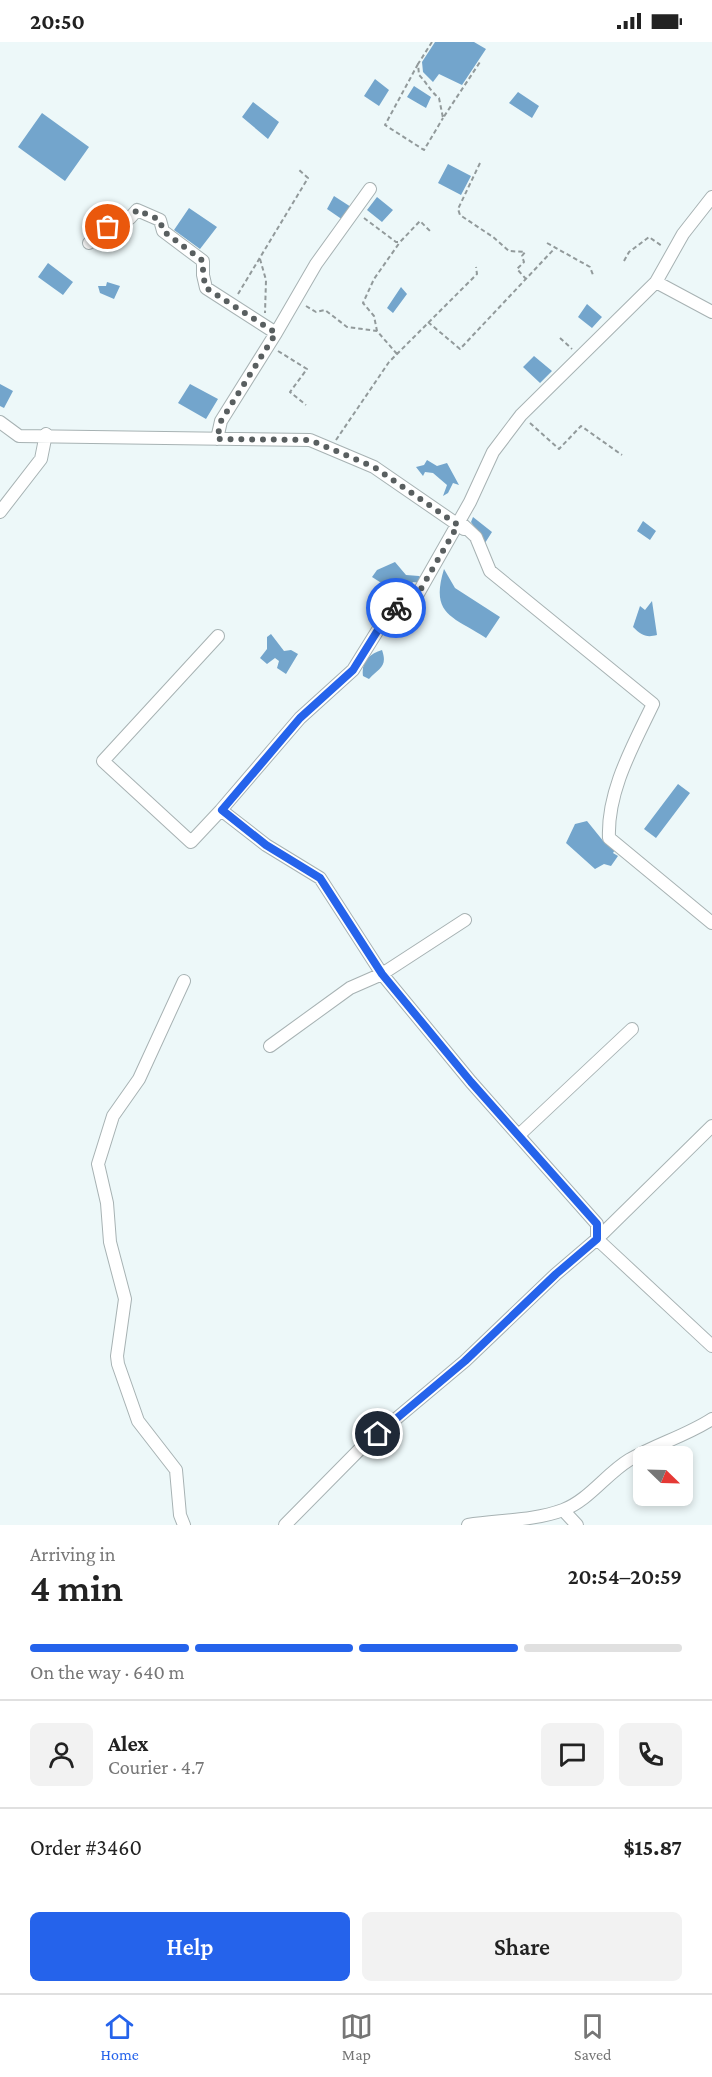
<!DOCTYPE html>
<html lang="en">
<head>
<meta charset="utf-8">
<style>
	:root { --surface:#fff; --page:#f2f2f2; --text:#222; --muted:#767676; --line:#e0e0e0; --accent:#2563eb }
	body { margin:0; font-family:"Crimson Pro",serif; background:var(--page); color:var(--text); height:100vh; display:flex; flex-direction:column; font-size:22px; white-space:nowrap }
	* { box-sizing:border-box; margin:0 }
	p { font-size:20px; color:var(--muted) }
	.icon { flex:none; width:33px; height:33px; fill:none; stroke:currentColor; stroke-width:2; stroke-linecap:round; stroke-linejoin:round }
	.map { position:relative; height:1483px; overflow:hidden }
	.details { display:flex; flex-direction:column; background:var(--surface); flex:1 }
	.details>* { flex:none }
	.needle { width:39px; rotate:113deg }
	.fabs { position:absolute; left:633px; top:1404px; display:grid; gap:12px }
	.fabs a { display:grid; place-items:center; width:60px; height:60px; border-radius:9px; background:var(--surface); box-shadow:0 3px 9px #0003; font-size:30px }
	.pin { position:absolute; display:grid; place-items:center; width:51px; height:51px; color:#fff; margin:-26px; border:3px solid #fff; border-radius:50%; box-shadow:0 2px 6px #0007 }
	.courier { position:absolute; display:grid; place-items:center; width:60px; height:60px; margin:-30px; border:4px solid #2563eb; border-radius:50%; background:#fff; color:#222; box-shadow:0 2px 8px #0007 }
	.headline em { font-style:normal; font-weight:600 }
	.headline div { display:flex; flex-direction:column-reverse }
	.headline { display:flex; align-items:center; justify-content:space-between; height:102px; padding:0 30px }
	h1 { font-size:39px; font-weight:600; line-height:45px }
	.bar { display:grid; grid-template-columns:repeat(4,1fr); gap:9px 6px; align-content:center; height:72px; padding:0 30px }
	.bar i { height:8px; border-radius:4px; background:var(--line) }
	.bar .current { background:var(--accent) }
	.bar p { grid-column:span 4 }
	.line { display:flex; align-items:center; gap:15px; padding:0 30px; border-top:2px solid var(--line) }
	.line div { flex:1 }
	.round { display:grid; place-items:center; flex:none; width:63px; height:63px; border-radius:9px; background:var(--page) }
	.action { display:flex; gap:12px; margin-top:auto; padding:12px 30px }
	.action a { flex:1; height:69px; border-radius:9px; background:var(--accent); color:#fff; font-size:24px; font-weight:600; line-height:69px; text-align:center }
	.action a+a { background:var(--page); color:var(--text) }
	.status { display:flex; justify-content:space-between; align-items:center; height:42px; padding:0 30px; background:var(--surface); direction:ltr }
	.status svg { height:16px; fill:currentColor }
	.tab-bar { display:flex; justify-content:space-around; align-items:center; height:84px; border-top:2px solid var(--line); background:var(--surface); font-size:16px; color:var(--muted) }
	.tab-bar a { display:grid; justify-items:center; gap:3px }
	.tab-bar .current { color:var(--accent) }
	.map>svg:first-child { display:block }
	.water { fill:#73a5cc }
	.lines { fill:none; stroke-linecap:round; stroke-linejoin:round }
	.minor-casing { stroke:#a7b2b3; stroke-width:14 }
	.path { stroke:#929a9b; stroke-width:2; stroke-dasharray:4.5 3; stroke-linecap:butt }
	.minor { stroke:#fff; stroke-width:12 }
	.done { stroke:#595f60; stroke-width:6; stroke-dasharray:0 10.8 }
	.route { stroke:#2563eb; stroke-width:8 }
</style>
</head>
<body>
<div class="status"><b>20:50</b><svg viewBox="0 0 49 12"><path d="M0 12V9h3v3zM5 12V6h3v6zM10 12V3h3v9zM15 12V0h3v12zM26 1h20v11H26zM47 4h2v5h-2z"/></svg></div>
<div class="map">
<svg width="712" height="1483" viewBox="0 0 712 1483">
	<rect width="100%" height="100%" fill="#edf8f9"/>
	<path class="water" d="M435,0H474L486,7L462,43L439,32L433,40L423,30L422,20Z
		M375,37L389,48L379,64L364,54Z
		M414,44L431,55L426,66L407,55Z
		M518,50L539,64L532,76L509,61Z
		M253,60L279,80L268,97L242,75Z
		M42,71L89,105L65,139L18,105Z
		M448,122L471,134L461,153L438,141Z
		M334,154L351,165L343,178L327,167Z
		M377,155L393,168L382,180L367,168Z
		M189,166L217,185L200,207L174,188Z
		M48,221L73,240L63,253L38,235Z
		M107,240L120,244L114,257L100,251L98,244H106Z
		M401,245L407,252L393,271L387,266Z
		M587,262L602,275L592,286L578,275Z
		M534,314L552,329L540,341L523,325Z
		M0,342L13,349L4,366L0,364Z
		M190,342L218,357L206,377L178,361Z
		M427,418L437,424L447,421L459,443L453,441L448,451L443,454L447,443L433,431L425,430L423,434L416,425L424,423Z
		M473,475L492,490L485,501L471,480Z
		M643,479L656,489L650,498L637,489Z
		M395,520L406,533L419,534L423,537L421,541L413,540L407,548L398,546L392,539L383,542L372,535L377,528Z
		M444,527L455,546L500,575L486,596C452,574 430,573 444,527Z
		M652,559L657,593C646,596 641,593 633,585L640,564L645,568Z
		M271,592L284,609L291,608L298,612L286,632L277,626L279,619L275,616L267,622L260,616L267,607V595Z
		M382,608C388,625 379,626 369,637L363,634C361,620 369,612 382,608Z
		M678,742L690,751L656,796L644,787Z
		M587,779L604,800L616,806L613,811L618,814L611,824L604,822L595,827L566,801L575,782Z"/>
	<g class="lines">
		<g class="minor-casing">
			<path id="minor" d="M712,155L683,192L656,240L712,270
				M89,201L108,185L130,176L137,168L160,178L163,189L203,219V233L206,246L276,291L221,379L217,397
				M656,240L521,373L493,410L470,460L411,564L391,567L353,628L300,676L221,768L266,803L320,836L382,932L471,1040L597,1182V1197L712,1304
				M276,291L316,222L370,147
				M0,380L19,394L310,398L374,425L464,487
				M0,470L41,417L46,392
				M459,479L476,495L490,529L653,662C633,704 607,749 609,796L712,881
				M218,594L103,719L191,800L221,768
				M270,1004L350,946L382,932L465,878
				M519,1093L632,987
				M563,1468L577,1483
				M184,1483L180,1473L176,1428L138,1379L118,1322L117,1314L125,1257L110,1200L107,1161L98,1122L113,1074L139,1037L184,939
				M285,1483L360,1407L465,1319L556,1232L597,1197L712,1084
				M468,1483C499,1478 533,1479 563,1468C589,1458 606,1432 629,1418C656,1402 686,1394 712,1377"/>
		</g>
		<path class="path" d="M432,0L418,22L419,33C427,41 430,49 439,56L443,76L480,20
			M418,22L385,83L424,108L443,76
			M480,121L458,167L460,173L493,195L509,209L525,210L522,214L524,220L517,227L526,237
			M364,176L396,200H400L420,179L432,191
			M547,201L590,225L593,233
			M260,217L266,238L265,271
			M624,219L629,210L649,195L662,204
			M238,252L308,136L299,128
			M306,264L316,270L325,268L347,285L377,289
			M428,280L460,307L555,206
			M560,296L572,307
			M278,309L307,327L290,350L306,363
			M397,312L377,289L374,274L363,261L374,237L400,200
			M530,381L559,407L581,384L622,413
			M336,398L389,320L477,232L476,225"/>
		<use href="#minor" class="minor"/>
	</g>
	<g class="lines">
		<path class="done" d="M108,185L130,176L137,168L160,178L163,189L203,219V233L206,246L276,291L221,379L217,397L310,398L374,425L458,483L411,564L396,566"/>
		<path class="route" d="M378,1392L465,1319L556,1232L597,1197V1182L471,1040L382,932L320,836L266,803L222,768L300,676L353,628L391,567L396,566"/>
	</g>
</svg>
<div class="fabs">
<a><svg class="needle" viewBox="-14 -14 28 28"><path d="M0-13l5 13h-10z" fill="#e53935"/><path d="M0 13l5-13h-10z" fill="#767676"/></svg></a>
</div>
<div class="pin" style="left:108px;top:185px;background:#ea580c"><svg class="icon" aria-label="bag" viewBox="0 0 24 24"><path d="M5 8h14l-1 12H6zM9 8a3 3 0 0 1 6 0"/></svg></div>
<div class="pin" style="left:378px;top:1392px;background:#1f2937"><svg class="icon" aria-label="home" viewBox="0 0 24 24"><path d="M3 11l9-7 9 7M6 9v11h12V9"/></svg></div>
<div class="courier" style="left:396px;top:566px"><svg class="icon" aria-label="bike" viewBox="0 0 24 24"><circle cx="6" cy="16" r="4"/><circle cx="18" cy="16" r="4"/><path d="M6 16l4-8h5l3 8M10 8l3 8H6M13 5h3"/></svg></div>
</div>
<section class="details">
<div class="headline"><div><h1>4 min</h1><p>Arriving in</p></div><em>20:54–20:59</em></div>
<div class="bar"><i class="current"></i><i class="current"></i><i class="current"></i><i></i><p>On the way · 640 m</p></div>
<div class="line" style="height:108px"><a class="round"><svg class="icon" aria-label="person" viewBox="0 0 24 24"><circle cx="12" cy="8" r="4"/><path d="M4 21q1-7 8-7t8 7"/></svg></a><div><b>Alex</b><p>Courier · 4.7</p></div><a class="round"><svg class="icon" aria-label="chat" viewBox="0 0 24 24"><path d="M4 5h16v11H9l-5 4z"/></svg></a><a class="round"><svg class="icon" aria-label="phone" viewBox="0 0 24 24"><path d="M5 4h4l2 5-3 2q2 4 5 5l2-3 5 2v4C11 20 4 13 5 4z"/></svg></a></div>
<div class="line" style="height:78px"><div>Order #3460</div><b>$15.87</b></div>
<div class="action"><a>Help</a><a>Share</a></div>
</section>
<nav class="tab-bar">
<a class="current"><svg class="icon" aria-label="home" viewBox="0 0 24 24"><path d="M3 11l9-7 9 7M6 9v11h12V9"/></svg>Home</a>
<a><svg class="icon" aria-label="map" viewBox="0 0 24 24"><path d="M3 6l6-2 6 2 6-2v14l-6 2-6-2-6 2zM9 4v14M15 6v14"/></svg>Map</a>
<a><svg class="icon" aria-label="saved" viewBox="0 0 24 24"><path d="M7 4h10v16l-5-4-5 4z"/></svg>Saved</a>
</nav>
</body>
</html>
